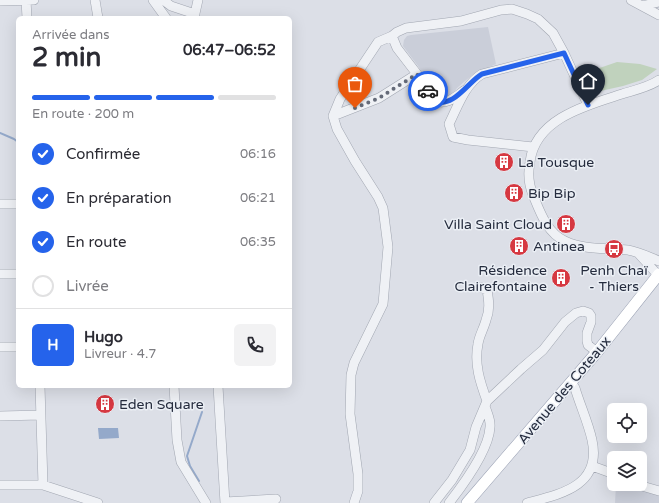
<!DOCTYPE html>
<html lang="fr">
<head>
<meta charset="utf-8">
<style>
	:root { --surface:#fff; --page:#f2f2f3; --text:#2b2b33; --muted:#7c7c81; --line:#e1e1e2; --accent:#2563eb }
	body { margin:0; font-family:"Varela Round",sans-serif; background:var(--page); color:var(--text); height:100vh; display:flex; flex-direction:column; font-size:15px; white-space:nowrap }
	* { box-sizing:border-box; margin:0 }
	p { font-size:13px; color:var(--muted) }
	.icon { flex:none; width:22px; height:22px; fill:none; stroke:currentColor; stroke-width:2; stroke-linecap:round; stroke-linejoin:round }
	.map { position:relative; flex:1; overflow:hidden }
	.panel { position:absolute; left:16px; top:16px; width:276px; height:372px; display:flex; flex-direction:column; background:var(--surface); border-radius:6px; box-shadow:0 4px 16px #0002 }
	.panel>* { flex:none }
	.tools { position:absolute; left:607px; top:403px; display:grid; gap:8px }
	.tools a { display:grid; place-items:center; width:40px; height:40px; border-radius:6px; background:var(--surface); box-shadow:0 4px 16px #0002; font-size:20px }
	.pin { position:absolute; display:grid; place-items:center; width:34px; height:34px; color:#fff; margin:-41px -17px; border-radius:50% 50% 50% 0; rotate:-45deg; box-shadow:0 0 4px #0007 }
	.pin .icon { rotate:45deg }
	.courier { position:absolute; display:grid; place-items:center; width:40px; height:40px; margin:-20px; border:3px solid #2563eb; border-radius:50%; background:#fff; color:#222; box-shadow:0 1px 5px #0007 }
	.overview em { font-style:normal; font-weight:800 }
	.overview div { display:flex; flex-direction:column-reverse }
	.overview { display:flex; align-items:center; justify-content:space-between; height:68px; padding:0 16px }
	h1 { font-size:26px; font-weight:800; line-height:30px }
	.bar { display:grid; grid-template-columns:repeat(4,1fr); gap:6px 4px; align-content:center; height:48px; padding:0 16px }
	.bar i { height:5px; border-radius:3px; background:var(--line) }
	.bar .current { background:var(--accent) }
	.bar p { grid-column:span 4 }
	.line { display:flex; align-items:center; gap:10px; padding:0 16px; border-top:1px solid var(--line) }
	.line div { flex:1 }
	.round { display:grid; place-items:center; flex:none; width:42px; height:42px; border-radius:6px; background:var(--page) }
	ol { padding:0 16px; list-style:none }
	li { display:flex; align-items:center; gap:12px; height:44px }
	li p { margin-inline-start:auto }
	li .icon { padding:4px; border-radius:50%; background:var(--accent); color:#fff; stroke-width:4 }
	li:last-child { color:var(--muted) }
	li i { width:22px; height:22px; border:2px solid var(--line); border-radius:50% }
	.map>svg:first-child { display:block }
	.built { fill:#caced9 }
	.green { fill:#c0d2bd }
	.water { fill:#94a9ca }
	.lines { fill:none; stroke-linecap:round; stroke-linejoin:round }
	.stream { stroke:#94a9ca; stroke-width:2 }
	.minor-casing { stroke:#a1a6b1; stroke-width:10 }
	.major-casing { stroke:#9ba2b4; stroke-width:12 }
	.minor { stroke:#eff1f5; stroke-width:9 }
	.major { stroke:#fff; stroke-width:11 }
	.done { stroke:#656b79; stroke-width:4; stroke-dasharray:0 7.2 }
	.route { stroke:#2563eb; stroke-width:5 }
	.labels { text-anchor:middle; stroke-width:3; stroke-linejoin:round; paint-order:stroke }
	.poi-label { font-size:14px; fill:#252c3e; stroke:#ebeff5; text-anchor:start }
	.street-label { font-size:14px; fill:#252c3e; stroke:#ebeff5 }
</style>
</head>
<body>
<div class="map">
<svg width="659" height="503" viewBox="0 0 659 503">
	<rect width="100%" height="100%" fill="#dcdfe7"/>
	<path class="built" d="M488,27L496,64L472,75L457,88L450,97L442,99L436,97L418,66L403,46L404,40L407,36L411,35Z
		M616,484H624L659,494V503H615Z"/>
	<path class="green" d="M617,62L640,64L657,69L642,80L623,86L596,92L590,78L585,80L582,74Z"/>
	<path class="water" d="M98,428H118L119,438L99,439Z"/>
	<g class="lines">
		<path class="stream" d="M0,133L14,139L18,142
			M199,481L190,466L187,456L202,412"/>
		<g class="minor-casing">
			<path id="minor" d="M26,0L27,18
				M95,0L98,18
				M153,0L166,18
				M163,0L171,6L195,14
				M631,0L659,15
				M0,1L34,0
				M642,6L659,2
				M194,18L198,0
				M392,36L397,48L417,74L435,101C447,106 456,96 465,90
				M659,80C649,87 635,90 622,94C588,105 535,118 530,162C528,172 529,185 533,195C540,212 547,233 565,241C584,250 607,248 628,250C639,252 649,257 659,261
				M333,116L379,98L417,74
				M533,147L468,140L453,137L449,124C458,106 465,84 482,74L564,53
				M0,204H18
				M638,253L658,275
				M0,274H18
				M480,287L487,290C489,301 490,310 486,320C484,328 479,336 478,344C474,364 480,382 487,401
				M0,347H18
				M40,386L43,485
				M174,386L177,440L181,462L206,503
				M218,386L225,503
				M0,416L41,415
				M592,466L614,474
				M635,484L659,491
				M0,485H43L98,503
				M225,502L276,499
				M354,503L358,491V474L350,414L351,375L354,363L383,304L388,247L383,208L378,197L355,161L337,129L333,116L340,99L378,42L392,36L397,32L406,28L461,21L501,10L512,9L527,14L538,19L553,33L564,53L588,105
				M434,503L452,480L470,450L476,427L487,401L521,369L543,350L565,322L576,313L583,311L589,313L591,316V322L587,333V341L588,345L597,352
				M449,503C463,485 489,450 490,427C491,420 487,413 485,406
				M527,503C561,494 602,486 592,440C588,422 580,405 575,388L571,382"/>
		</g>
		<g class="major-casing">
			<path id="major" d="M467,503L597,352L659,274"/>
		</g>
		<use href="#minor" class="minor"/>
		<use href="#major" class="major"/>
	</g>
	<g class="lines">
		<path class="done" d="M355,108L379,98L417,74L428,91"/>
		<path class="route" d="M428,91L435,101C453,109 469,81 482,74L564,53L588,105"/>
	</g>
	<defs>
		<g id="building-disc" transform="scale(1)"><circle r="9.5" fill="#d63841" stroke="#ebeff5"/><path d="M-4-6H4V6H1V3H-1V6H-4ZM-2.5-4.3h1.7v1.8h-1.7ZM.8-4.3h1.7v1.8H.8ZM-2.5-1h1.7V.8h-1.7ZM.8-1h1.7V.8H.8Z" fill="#fff"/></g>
		<g id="bus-disc" transform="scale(1)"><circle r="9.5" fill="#d63841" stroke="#ebeff5"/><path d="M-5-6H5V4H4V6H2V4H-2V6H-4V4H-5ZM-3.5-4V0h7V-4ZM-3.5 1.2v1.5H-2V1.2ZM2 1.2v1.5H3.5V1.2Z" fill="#fff"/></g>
	</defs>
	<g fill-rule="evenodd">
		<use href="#building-disc" x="504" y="162"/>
		<use href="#building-disc" x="514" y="193"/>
		<use href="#building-disc" x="566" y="224"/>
		<use href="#building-disc" x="519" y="246"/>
		<use href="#bus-disc" x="614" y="249"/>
		<use href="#building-disc" x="561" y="278"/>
		<use href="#building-disc" x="105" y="404"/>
	</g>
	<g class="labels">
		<g class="poi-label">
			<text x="518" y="167">La Tousque</text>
			<text x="528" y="198">Bip Bip</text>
			<text x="552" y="229" text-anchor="end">Villa Saint Cloud</text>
			<text x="533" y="251">Antinea</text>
			<text x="547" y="275" text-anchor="end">Résidence<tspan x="547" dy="16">Clairefontaine</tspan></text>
			<text x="614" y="275" text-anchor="middle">Penh Chaï<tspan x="614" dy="16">- Thiers</tspan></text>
			<text x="119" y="409">Eden Square</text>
		</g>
		<g class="street-label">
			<text transform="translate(564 390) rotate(-50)" y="5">Avenue des Coteaux</text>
		</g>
	</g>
</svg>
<div class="tools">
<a><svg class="icon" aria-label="locate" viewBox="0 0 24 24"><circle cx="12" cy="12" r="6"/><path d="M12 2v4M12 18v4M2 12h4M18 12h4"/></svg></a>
<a><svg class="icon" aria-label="layers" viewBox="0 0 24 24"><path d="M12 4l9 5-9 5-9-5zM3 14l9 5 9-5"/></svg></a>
</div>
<div class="pin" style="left:355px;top:108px;background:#ea580c"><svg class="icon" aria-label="bag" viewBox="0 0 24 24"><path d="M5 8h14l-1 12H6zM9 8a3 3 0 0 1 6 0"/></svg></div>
<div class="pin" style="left:588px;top:105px;background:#1f2937"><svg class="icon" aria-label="home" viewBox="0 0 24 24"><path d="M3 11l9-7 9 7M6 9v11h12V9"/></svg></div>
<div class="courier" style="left:428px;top:91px"><svg class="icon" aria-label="car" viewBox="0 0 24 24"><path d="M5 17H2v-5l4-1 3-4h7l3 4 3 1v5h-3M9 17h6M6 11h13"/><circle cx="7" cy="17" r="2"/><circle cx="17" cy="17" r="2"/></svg></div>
<section class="panel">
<div class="overview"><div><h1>2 min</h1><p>Arrivée dans</p></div><em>06:47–06:52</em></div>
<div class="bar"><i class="current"></i><i class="current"></i><i class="current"></i><i></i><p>En route · 200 m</p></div>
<ol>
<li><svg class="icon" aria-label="check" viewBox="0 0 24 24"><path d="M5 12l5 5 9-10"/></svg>Confirmée<p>06:16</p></li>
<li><svg class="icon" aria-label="check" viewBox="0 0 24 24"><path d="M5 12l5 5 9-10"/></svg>En préparation<p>06:21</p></li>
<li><svg class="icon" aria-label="check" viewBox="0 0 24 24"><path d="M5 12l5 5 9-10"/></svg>En route<p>06:35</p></li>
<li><i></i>Livrée</li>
</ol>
<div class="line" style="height:72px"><b class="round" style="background:var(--accent);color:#fff">H</b><div><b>Hugo</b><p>Livreur · 4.7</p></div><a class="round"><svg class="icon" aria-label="phone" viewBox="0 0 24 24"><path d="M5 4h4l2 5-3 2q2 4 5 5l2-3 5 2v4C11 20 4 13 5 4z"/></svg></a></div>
</section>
</div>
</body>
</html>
